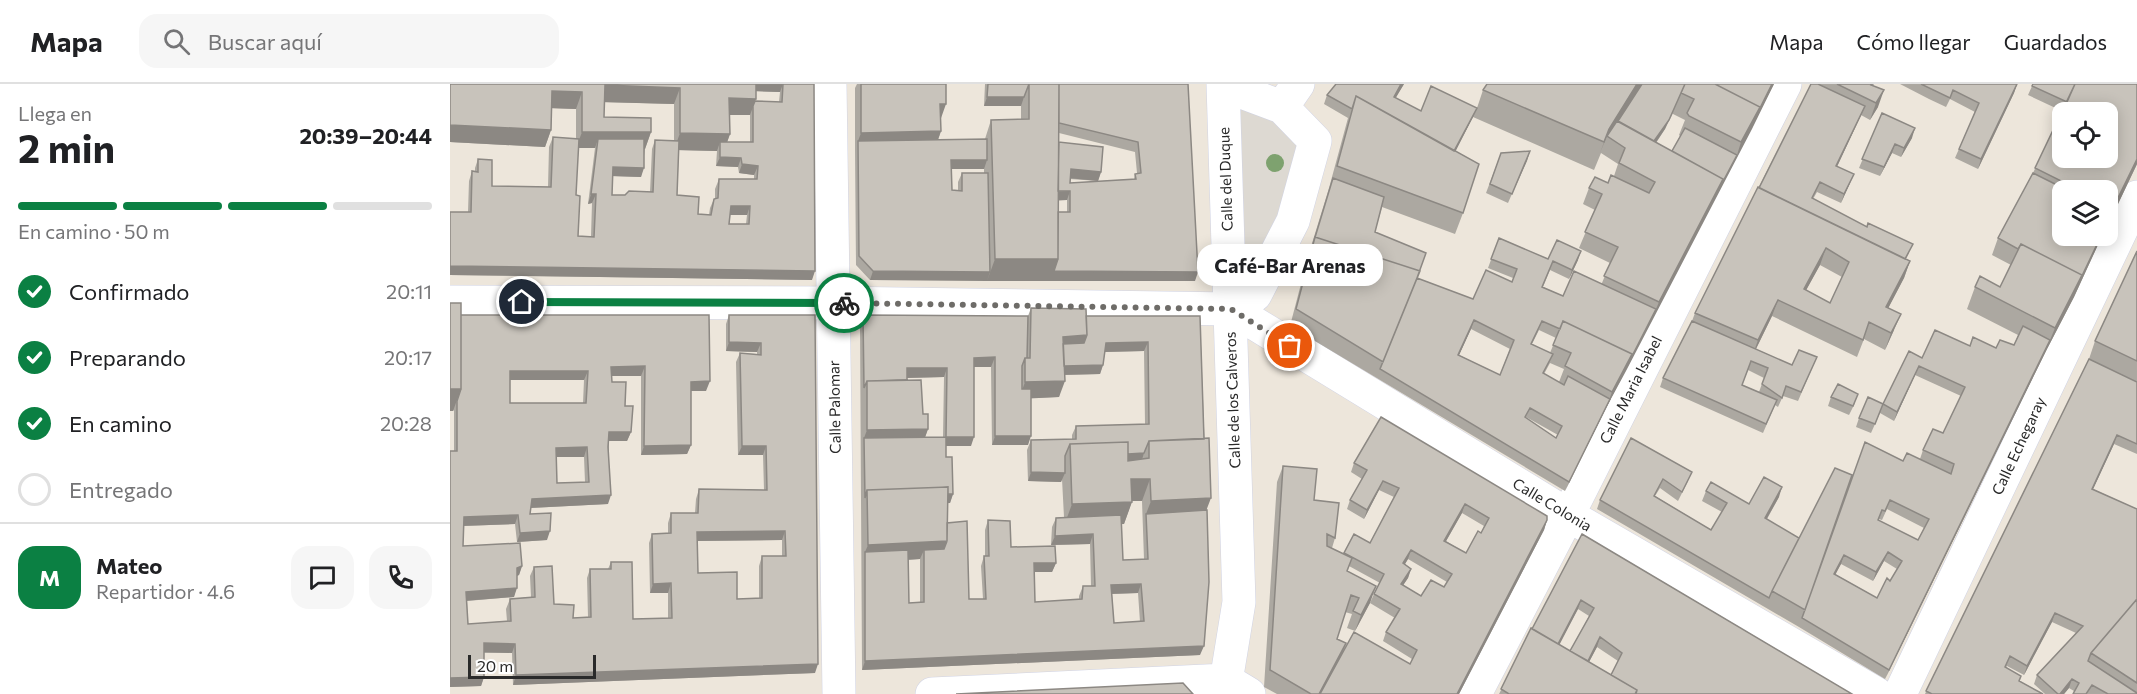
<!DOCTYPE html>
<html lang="es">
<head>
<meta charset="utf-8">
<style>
	:root { --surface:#fff; --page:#f6f6f6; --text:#202124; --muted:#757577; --line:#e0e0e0; --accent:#0b8043 }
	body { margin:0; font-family:Commissioner,sans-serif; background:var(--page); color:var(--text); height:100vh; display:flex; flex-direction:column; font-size:22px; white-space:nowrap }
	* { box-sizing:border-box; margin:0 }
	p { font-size:20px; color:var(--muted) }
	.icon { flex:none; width:33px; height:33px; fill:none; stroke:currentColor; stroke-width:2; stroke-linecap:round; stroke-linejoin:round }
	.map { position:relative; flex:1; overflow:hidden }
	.side { display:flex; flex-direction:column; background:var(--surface); width:450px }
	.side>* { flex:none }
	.fabs { position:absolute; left:1602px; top:18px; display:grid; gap:12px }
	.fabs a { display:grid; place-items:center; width:66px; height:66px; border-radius:12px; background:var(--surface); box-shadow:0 3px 15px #0003; font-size:30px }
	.scale { position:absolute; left:18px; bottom:15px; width:128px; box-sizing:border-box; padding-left:6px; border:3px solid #2a2a2a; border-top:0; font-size:16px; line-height:21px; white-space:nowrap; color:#2a2a2a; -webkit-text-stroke:4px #fff; paint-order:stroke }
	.pin { position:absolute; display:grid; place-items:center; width:51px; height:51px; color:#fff; margin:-26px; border:3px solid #fff; border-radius:50%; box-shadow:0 2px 6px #0007 }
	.courier { position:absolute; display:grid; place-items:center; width:60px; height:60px; margin:-30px; border:4px solid #0b8043; border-radius:50%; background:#fff; color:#222; box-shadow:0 2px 8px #0007 }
	.bubble { position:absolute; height:42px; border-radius:18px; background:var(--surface); box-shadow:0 3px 15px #0003; font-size:20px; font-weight:700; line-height:42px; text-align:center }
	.summary em { font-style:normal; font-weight:700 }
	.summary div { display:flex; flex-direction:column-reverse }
	.summary { display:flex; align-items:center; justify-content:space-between; height:102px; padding:0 18px }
	h1 { font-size:39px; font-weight:700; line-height:45px }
	.bar { display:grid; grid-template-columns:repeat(4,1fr); gap:9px 6px; align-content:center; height:72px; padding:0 18px }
	.bar i { height:8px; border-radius:4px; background:var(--line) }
	.bar .selected { background:var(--accent) }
	.bar p { grid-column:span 4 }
	.line { display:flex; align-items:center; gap:15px; padding:0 18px; border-top:2px solid var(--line) }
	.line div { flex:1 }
	.round { display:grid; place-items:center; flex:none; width:63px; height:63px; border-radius:18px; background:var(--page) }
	ol { padding:0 18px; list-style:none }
	li { display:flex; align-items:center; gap:18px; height:66px }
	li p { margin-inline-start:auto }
	li .icon { padding:6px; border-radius:50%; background:var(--accent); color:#fff; stroke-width:4 }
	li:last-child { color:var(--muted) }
	li i { width:33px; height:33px; border:3px solid var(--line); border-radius:50% }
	header { display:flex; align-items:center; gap:36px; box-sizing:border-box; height:84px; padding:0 30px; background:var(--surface); border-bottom:2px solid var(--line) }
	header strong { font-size:28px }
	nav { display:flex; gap:33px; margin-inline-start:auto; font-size:21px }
	.search { width:420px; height:54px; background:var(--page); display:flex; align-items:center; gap:15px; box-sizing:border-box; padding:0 21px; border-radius:18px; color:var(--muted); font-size:22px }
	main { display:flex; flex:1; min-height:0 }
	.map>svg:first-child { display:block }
	.plaza { fill:#ddd9d2 }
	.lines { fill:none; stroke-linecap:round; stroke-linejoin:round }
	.minor-casing { stroke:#d0d3e4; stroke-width:34 }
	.minor { stroke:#fff; stroke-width:33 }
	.tree { fill:#7ea26f }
	.wall { fill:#aca8a1; fill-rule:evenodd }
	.shaded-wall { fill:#8c8883 }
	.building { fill:#c8c3bb; stroke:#8c8883; stroke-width:1.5; fill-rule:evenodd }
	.done { stroke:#6e6c68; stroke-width:6; stroke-dasharray:0 10.8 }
	.route { stroke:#0b8043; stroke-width:8 }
	.labels { text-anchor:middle; stroke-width:4.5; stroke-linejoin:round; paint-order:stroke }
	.street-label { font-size:15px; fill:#2a2a2a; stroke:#fff }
</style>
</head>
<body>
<header>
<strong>Mapa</strong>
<div class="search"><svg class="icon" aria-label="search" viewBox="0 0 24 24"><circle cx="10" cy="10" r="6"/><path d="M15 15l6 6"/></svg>Buscar aquí</div>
<nav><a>Mapa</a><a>Cómo llegar</a><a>Guardados</a></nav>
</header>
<main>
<section class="side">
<div class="summary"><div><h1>2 min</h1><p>Llega en</p></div><em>20:39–20:44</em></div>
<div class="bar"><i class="selected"></i><i class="selected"></i><i class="selected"></i><i></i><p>En camino · 50 m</p></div>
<ol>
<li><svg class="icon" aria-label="check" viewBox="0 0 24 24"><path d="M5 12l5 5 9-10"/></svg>Confirmado<p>20:11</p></li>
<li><svg class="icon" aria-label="check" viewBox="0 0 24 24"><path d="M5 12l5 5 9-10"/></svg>Preparando<p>20:17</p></li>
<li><svg class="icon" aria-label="check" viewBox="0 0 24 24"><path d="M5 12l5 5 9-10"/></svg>En camino<p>20:28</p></li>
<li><i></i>Entregado</li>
</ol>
<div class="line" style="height:108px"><b class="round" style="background:var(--accent);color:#fff">M</b><div><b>Mateo</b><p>Repartidor · 4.6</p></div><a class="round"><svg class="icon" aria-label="chat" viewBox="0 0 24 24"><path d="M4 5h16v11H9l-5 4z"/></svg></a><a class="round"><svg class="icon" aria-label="phone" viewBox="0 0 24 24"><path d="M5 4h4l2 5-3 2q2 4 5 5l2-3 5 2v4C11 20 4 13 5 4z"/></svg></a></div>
</section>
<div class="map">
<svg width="1687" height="610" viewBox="0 0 1687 610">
	<rect width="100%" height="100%" fill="#ede6db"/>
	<path class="plaza" d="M773,1L865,57L781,225Z"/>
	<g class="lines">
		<g class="minor-casing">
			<path id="minor" d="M380,0L389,610
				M773,0L789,518L774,610
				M773,1L832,23
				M0,218L383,219L781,225
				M781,225L1118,431L1427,610
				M781,225L805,211L843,137L865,57L832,23L848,0
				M482,610L776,596L799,610
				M1025,610L1118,431L1335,0
				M1450,610L1687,113"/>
		</g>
		<use href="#minor" class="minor"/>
	</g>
	<circle class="tree" cx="825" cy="79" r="9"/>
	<path class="wall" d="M0,0H364L362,196L0,191V128H18L19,97L22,87L25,88V84L28,75L42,102L98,103L99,63L103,53L126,55V25L102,24L101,46L95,63L0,58ZM306,7L330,8L329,18L305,17ZM154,18L224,20V57L205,56L202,65L200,108L175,111H162L163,92L191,93L195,65L201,48L154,33ZM279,31H300V58H277L280,50ZM128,64H145L138,120L142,119L141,152H128L126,111ZM229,66L267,67L266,82L288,83L289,89L304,91V95H269L265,105V115H264L260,124L259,131L248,130L227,111ZM280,131H297L296,140H279Z
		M407,0H496L490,36L491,47L488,56L535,55L541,36L571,35V22H534L535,0H738L745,197L420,196L406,181L405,66V4ZM609,49L685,68L687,89L685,90L684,95L620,99V95L648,97L651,88L609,58ZM502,85H534V89H512L508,98V106H502ZM608,116H617V128H608Z
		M954,0L945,14L971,27L1027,24L1033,6L1324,0L1156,324L1115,407L840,242L859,169L879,104L898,34L874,20L877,11ZM1223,29V30L1235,36L1229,51L1230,52L1222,67L1206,59L1215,45ZM1023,33L1144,86L1151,69L1168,80L1164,92L1158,99L1139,104L1133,120L1145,126L1129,164L1160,179L1152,199L1113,212L1093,203L1100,186L1119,195L1128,176L1098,175L1049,154L1038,184L1063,194L1062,198L1023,215L967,194L925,148L932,123L1005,150L1013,129L1005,67ZM1021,245L1060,265L1050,291L1009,271ZM1089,246L1106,254L1100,269L1082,260ZM1100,279L1114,285L1109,298L1094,290ZM1076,333L1108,351L1106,354L1076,334Z
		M1361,0H1424L1423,2L1428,23L1420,36L1411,31L1387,83L1400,99L1391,119L1367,108L1363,115L1459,169L1456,175L1460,177L1454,194L1438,224L1444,246L1435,266L1414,255L1407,273L1322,232L1306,265L1342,281L1367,273L1348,317L1333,312L1328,323L1325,321L1313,349L1210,303L1213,294L1242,237L1245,229ZM1370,181L1392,193L1380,219L1356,206ZM1298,286L1314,294L1309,308L1292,301Z
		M1450,0H1567L1564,9L1528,85L1505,74L1525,28L1500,15L1496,23L1479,15Z
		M1583,0H1687V80L1658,141V106H1612V152H1652L1624,213L1597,265L1435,595L1349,543L1147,425L1150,416L1181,354L1238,397L1228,417L1210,404L1205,412L1261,446L1272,428L1252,417L1256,407L1299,420L1329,413L1317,435L1361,509L1453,377L1470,375L1473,366L1493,349L1511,312L1465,291L1444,337L1430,329L1421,349L1406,343L1409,334L1433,320L1472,274L1519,262L1546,264L1564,261L1568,251L1517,225L1525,203H1550L1561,181L1542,171L1548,154L1583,89L1612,27L1578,11ZM1437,425L1474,444L1468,456L1428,436L1429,435L1432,436ZM1434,477L1447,485L1440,497L1427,514L1385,490L1391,480L1423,497Z
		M1432,29L1462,54L1451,73L1442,69L1430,92L1409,84Z
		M1080,67L1058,119L1036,109L1051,69Z
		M1687,167V370L1664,360L1643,405L1687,425V610H1623L1624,607L1619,604L1614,610H1595L1584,600L1587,591L1626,549L1602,538L1574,591L1557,582L1556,584L1570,597L1593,610H1475L1639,275L1645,257Z
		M0,219L11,231H259L256,307H241V361L237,370L191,371V292H162V298L175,322L181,348L177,357H159L158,420L81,424L80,430L97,456L67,458L65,440L14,442L13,462L72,482L69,491L67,492L64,513L17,517L18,540L57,537L56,525L60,515L81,513L80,492L84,483L104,520L123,534L138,533L137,494L140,485H158L161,478L183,535L218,534V509H200L199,459L202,450L218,449V439L221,429H245L246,415L249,405L314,406L313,371H288L286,278L290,269L307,270V268L276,267V240L279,231H365V589L63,601L62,569H34V593L31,602L0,603V367H4V326L3,327H0ZM60,296H134L133,319H60ZM106,373H134L135,398L107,399ZM332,456V472H312L309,482V514L287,515L248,489V457Z
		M581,224L636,232H750L757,426L750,571L412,586L410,240L413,231L578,232ZM694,267L695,340L626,342L622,351V356H581L577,366L578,397L611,398L612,395L614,433L606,434L602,443L601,461L640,460L641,502H633L629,512V516L585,518L584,488H602L606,479L561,463L538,436L535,446V472H534L531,482L533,515H519L497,439L498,419H500L503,410L496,373V362H521L524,283H541L542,361H578L581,314L609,313L614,291L650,290L653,281L655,268ZM494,293L493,353H475L478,345L457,296V294ZM682,417H692L694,475L673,476L671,440H674ZM470,475V518L459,519L458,476ZM688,509L690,538L664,539L662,510Z
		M1381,313L1405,319L1399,331L1378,322Z
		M904,379L1097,436L1094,446L1009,610H827L814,603L827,398L833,382L864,416L885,454L882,464L893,470L904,450L920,459L944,413L929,406L914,435L897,425L900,416L912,395L901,388ZM1012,429L1034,442L1031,449L1016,469L996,457ZM958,475L997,498L994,503L971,512L953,501L958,494L961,485L955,480ZM899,482L930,499L924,510L920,519L945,534L936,548L933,557L962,575L960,580L891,571L896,559L887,555L895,528L902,530L897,544L905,547L920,519L897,487Z
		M1132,450L1402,610H1049ZM1128,525L1139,532L1120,567L1109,560ZM1147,563L1168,577L1161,591L1139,578Z"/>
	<path class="shaded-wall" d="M302,0H333L330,8L300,7Z
		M951,0H954L941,22L944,13Z
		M1187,0H1195L1166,45L1157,52L1150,69L1159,45Z
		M1322,0H1324L1302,45L1308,28Z
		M1567,0L1564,9L1528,85L1531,75Z
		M155,1L230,4L224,20L149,18Z
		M1434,6L1428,23L1420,36L1426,19Z
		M102,7L132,8L126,25L96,24Z
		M537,13H574L571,22H534Z
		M279,14L306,15L300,31H273Z
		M490,20H496L490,37Z
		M1226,20L1215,45L1196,73L1200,64Z
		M1415,22L1411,31L1383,91L1386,82Z
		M1310,23L1302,45L1176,287L1179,278L1206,225L1209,218L1273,95L1287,71L1291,58Z
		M1027,24L1023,33L995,88L998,78Z
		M0,41L101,46L95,63L0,58Z
		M1465,44L1462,54L1451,73L1454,64Z
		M491,47L485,64L408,57L411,49Z
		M132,48H201L195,65L148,55L145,64H126Z
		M230,49L280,50L274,67L270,58L267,67L224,66Z
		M1445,60L1442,69L1430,92L1434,83Z
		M1080,67L1077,77L1058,119L1062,110Z
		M270,73L291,74L288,83L266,82Z
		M1687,75V80L1658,141L1663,124Z
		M501,76H537L534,85H498Z
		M292,80L308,82L304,91L289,89Z
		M163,83L194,84L191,93L160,92Z
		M621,85L651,88L648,97L618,94Z
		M1404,90L1400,99L1391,119L1394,110Z
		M620,107L617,116L600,117L603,108Z
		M141,110H146L142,119L138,120Z
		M281,122H300L297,131H277Z
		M1651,152H1652L1624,213L1630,196Z
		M1376,164L1370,181L1348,221L1354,205Z
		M1131,167L1128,176L1119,195L1122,186Z
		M545,175H608L748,188L745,197H537Z
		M1460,177L1454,194L1430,240L1436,223Z
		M0,182L365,187L362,196L0,191Z
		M423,187L540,188L537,197L420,196Z
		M1632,191L1624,213L1597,265L1435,595L1439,586L1600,256L1605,244Z
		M1328,216L1322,232L1302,273L1308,256Z
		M1451,230L1444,246L1435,266L1441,249Z
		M1024,236L1021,245L1005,280L1008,271Z
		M637,251L631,268L611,269L613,253Z
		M279,258L311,259L307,268L276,267Z
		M698,258L694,267L653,268L656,259Z
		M1182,270L1176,287L1156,324L1162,308Z
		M545,273L541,283H521L524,274Z
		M653,281L650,290L608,291L611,282Z
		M195,282L191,292H158L161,283Z
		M1469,282L1465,291L1444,337L1447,328Z
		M457,284H497L494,293L454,294Z
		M60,287H138L134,296H57Z
		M260,297L256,307H238L241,298Z
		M615,297L609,313L569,315L575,298Z
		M0,305H11L3,327H0Z
		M1160,315L1156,324L1115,407L1119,398Z
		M478,345L472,362L414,354L417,346Z
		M159,348H181L177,357H156Z
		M1667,351L1664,360L1639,414L1642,405Z
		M545,352H581L578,361H542Z
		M496,353H524L521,362H493Z
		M241,361L237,370L191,371L194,362Z
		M292,362H316L313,371H288Z
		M137,363L134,373H103L106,364Z
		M694,369L691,379L620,372Z
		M581,388L615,389L611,398L578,397Z
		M681,395H700L692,417H673Z
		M933,397L929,406L914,435L917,426Z
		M1332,403L1329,413L1312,443L1315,434Z
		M503,410L500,419L417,423V414Z
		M161,411L158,420L79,424L82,415Z
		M761,414L753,435L696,430L701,417Z
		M682,418L674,440L614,442L622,420Z
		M1015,420L1012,429L991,466L994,457Z
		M68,431L65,440L10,442L14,433Z
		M1097,436L1094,446L1009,610H1007Z
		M100,447L97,456L67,458L70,449Z
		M335,447L332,456L244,457L247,448Z
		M643,450L640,460L601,461L605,452Z
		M497,457L491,474L474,466L470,475L415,478V468L418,461Z
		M961,466L958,475L950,488L953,479Z
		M1438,468L1434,477L1423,497L1426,488Z
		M1394,471L1391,480L1381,499L1384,490Z
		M584,479H606L602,488H581Z
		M72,482L69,491L63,493L67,484Z
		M961,485L958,494L948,509L951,500Z
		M221,499L218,509H200L203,500Z
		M691,500L688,509L658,510L661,501Z
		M926,502L920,519L905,547L911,531Z
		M67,504L64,513L13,517L16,508Z
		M1131,516L1128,525L1101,577L1104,568Z
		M1605,529L1602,538L1574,591L1577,582Z
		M1150,553L1147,563L1131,593L1134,584Z
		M34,559L65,560L62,569L31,568Z
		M896,559L889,576L872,610H869Z
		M754,562L750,571L412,586L415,577Z
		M368,580L365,589L63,601L66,591Z
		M34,593L31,602L0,603V594Z
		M1622,595L1619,604L1614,610H1610Z"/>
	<path class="building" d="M0,0H306V15L279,14L280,50L230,49V4L155,1L154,33L201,34V48H132V8L102,7L101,46L0,41Z
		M333,0H364L365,187L0,182V128H21L22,87L28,88V75L42,76V102L101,103L103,53L129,55L126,111L130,112L128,152L144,153L146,110H141L148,55H194V84L163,83L162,111H175L179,107L203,108L205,56L229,57L227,111L249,113L248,130L261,131L264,115L268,114L269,95H307L308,82L292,80L291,74L270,73V58H303V22L305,17L332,18ZM281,122H300L299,140H279Z
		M411,0H496V20H490L491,47L411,49Z
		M538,0H603H579L574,13H537Z
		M579,0H609L608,175H545L541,36L579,35Z
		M609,0H738L748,188L604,187L608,175V128H620V107H608L609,58L653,63L651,88L621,85L620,99L686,95L685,90L691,89L688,58L609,39Z
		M886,0H951L944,13L971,27L981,2L1027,24L1004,67L906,12L902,25L877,11Z
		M1037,0H1187L1159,45L1154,58L1033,6Z
		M1192,0H1235L1219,36L1204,57L1168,37Z
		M1235,0H1265L1310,23L1291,58L1239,32L1237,29L1244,15L1231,9Z
		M1265,0H1322L1308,28L1310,23Z
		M1361,0H1368L1415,22L1386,82L1404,90L1394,110L1370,98L1362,114L1417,143L1418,139L1463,160L1455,175L1309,104Z
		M1387,0H1422L1421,1L1434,6L1426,19Z
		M1471,0H1567L1531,75L1509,65L1529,19L1503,6L1500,14Z
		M1583,0H1625L1617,18L1582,2Z
		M1625,0H1687V75L1663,124L1658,121V106H1629L1585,84ZM1612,28H1658V74H1612Z
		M906,12L1029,80L1013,129L887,82Z
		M1432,29L1465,44L1454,64L1445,60L1434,83L1412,75Z
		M1167,37L1273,95L1209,218L1154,192L1168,163L1135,148L1152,110L1139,104L1145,93L1158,99L1161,91L1199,109L1205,98L1169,79L1175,64L1157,52Z
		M1235,44L1287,71L1270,103L1273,95L1222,67Z
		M537,55V76H501L502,106L512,107V89H538L540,188L423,187L409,172L408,57Z
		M1080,67L1062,110L1040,100L1051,69Z
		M1583,89L1617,106H1612V152H1651L1630,196L1632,191L1571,160L1568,165L1548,154Z
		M883,94L934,113L925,148L976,169L967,194L970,187L865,153L863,160Z
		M1308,103L1460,177L1436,223L1451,230L1441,249L1419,238L1413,256L1328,216L1308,256L1245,229ZM1376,164L1399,178L1380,219L1354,205Z
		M1658,127L1661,129L1658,137Z
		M865,153L970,187L933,278L846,225Z
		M1049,154L1098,175L1107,156L1131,167L1122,186L1103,177L1092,203L1113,212L1124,187L1206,225L1179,278L1182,270L1113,237L1110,245L1092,237L1081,260L1103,270L1093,289L1114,301L1118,292L1160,315L1119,398L930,285L967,194L1023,215L1036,186L1062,198L1067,185L1041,175ZM1024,236L1064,256L1050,291L1008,271ZM1080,324L1112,342L1106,354L1075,333Z
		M1571,160L1632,191L1605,244L1525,203L1530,192L1550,203Z
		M1687,167V277L1645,257Z
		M0,219H11V305H0Z
		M581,224L636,225L637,251L613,253L615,297L575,298V274H580Z
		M11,231H259L260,297L241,298V361L194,362L195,282L161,283L162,298H176L175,322H183L181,348H159L158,363L161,411L82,415L80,430L101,429L100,447L70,449L68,431L14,433L13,462L70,459L72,482L67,484V504L16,508L18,540L61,537L60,515L85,513L84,483L102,482L104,520L124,521L123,534L141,533L140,485H161V478H182L183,535L222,534L221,499L203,500L202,450L221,449V429H248L249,405L317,406L316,362H292L290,269L311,271V259L279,258V231H365L368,580L66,591L65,560L34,559V593L0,594V367H7V317L11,305ZM60,287H138L136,319H60ZM137,363L139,398L107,399L106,364ZM335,447L336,472H312V514L287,515V488L248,489L247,448Z
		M413,231L578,232L577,274H575L572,282V305H581V352H545V273L524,274V353H496L497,284H457V296L417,297L414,304Z
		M636,232H750L754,355L699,357L694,369L678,370V358L620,360L615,372V389L581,388V356L626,355V342L699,340L698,258L656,259L653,281L614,282L613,260L634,259L637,251Z
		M1113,237L1182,270L1162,308L1115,282L1121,269L1103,261Z
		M1242,237L1342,281L1349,266L1367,273L1351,308L1336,302L1332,314L1312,300L1318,284L1301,277L1292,301L1327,316L1316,340L1213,294Z
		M1573,242L1600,256L1439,586L1352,534L1415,358L1453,377L1457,369L1501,390L1504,380L1473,366L1483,345L1493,349L1515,303L1469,282L1447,328L1433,320L1459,267L1472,274L1485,246L1520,262L1523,253L1546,264L1550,256L1564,261ZM1440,416L1479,435L1468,456L1428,436L1432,426L1435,427ZM1438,468L1452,477L1440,497L1437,494L1427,514L1384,490L1394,471L1426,488Z
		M1639,275L1687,298V360L1667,351L1642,405L1687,425V515L1641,569L1638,577L1687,609V610H1658L1642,601L1636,610H1623L1629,599L1622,595L1610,610H1608L1587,591L1633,542L1605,529L1577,582L1560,572L1555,583L1571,592L1569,597L1593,610H1482L1476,607Z
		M471,296L473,330H478V345L417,346V297Z
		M1388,300L1408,310L1403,322L1381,313Z
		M1418,313L1433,320L1425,340L1409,334Z
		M931,333L1097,432V436L1007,610H870L904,548L960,580L967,566L936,548L950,525L924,510L934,490L894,469L904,450L920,459L949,404L933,397L917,426L900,416L917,386L904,379ZM1015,420L1039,434L1031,449L1028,447L1016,469L994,457ZM961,466L1002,490L994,503L981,496L971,512L951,500L961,485L953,479Z
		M496,353V373H502L503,410H498V403L417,406L415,414L414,354Z
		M759,354L761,414L701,417L700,395H681L682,418L622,420L620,360L678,358V377L699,374V357Z
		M1181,354L1242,388L1232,408L1213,395L1204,412L1261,446L1277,419L1256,407L1261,398L1299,420L1314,393L1332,403L1315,434L1349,454L1322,507L1319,514L1150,416Z
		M833,382L867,385L864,416L889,419L885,454L877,450V462L902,474L897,487L926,502L911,531L903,527L909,514L901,511L887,555L896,559L869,610H861L820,586Z
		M1385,384L1402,391L1355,526L1322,507Z
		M498,403L497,457L418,461L417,406Z
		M757,426L759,498L754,562L415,577V468L458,466L459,519L474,518V466L494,465L497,457V439L517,437L519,515H536L534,472H539L538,436L560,437L561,463L605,462L606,479H584L585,518L632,515L633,502H645L643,450L605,452L606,434L671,431L673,476L698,475L696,430ZM691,500L694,537L664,539L661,501Z
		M1132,450L1402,610H1186L1187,606L1161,591L1172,569L1150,553L1138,577L1120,567L1144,524L1131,516L1108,560L1082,545Z
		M1687,515V599L1641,569Z
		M1081,544L1187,606L1185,610H1059L1051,605Z
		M733,599L743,610H506Z"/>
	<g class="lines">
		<path class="done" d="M394,219L781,225L840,262"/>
		<path class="route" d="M72,218L394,219"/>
	</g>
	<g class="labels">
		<g class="street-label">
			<text transform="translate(776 95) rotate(-92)" y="5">Calle del Duque</text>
			<text transform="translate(1181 306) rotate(-63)" y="5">Calle Maria Isabel</text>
			<text transform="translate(783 316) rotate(-92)" y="5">Calle de los Calveros</text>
			<text transform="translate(385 323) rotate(-91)" y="5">Calle Palomar</text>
			<text transform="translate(1569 362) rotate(-65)" y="5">Calle Echegaray</text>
			<text transform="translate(1102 421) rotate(31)" y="5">Calle Colonia</text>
		</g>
	</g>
</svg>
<div class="fabs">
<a><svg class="icon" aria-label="locate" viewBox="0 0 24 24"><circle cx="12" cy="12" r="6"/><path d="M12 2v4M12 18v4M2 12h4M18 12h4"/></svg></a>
<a><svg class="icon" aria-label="layers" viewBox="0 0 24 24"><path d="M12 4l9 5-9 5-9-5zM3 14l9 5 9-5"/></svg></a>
</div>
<div class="scale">20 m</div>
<div class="pin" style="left:840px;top:262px;background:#ea580c"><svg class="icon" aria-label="bag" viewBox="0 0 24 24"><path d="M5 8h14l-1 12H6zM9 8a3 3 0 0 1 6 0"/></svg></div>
<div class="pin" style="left:72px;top:218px;background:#1f2937"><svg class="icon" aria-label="home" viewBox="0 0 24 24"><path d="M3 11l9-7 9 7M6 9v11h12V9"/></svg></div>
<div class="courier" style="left:394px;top:219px"><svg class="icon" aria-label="bike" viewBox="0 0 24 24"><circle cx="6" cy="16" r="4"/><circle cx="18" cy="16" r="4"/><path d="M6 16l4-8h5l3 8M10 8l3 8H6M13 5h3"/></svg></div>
<div class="bubble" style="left:747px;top:160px;width:186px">Café-Bar Arenas</div>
</div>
</main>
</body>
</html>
